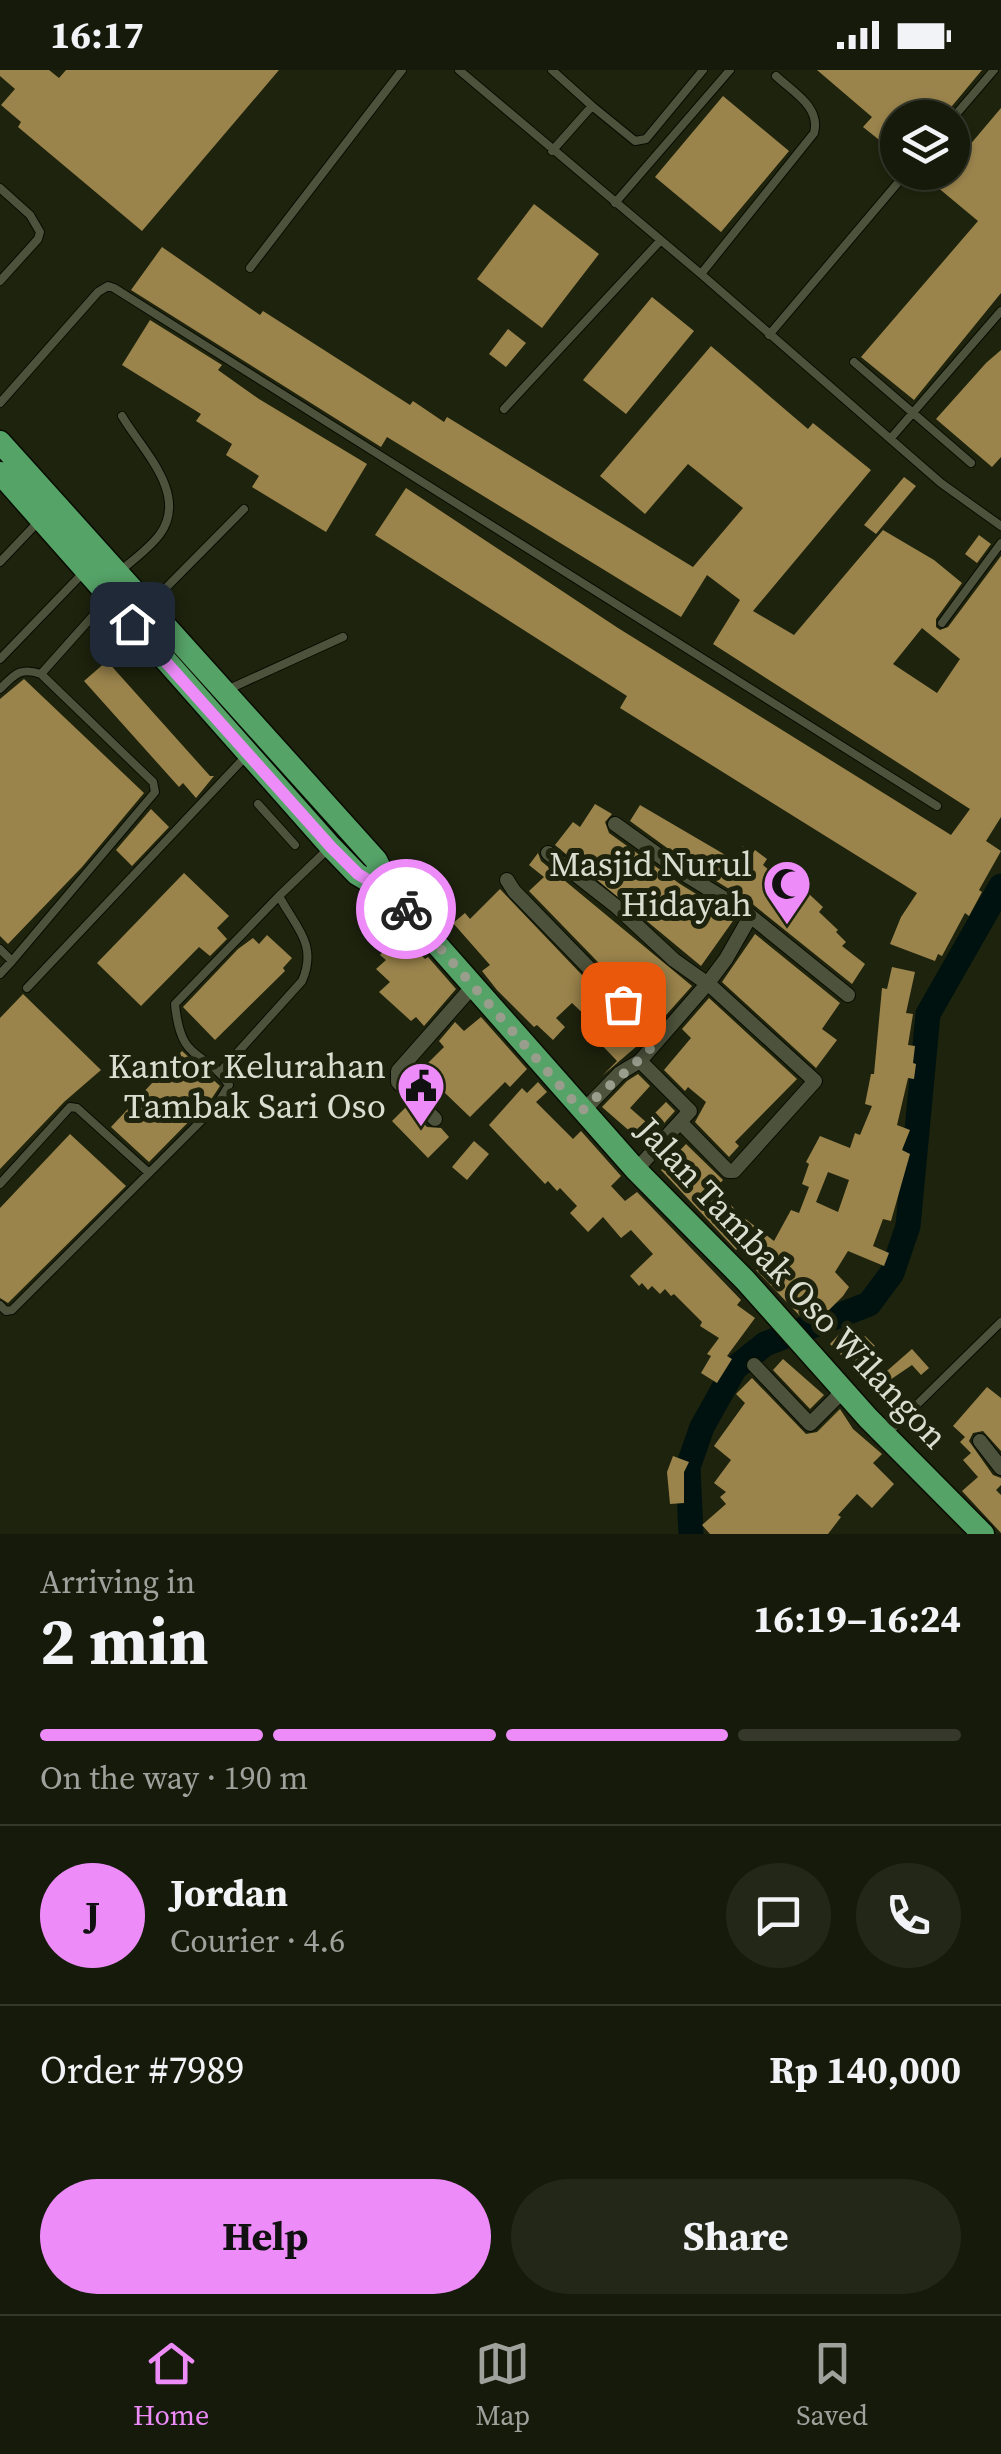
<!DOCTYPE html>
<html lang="en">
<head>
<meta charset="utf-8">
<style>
	:root { --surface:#161a0a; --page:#232718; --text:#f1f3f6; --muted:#9ea19c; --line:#35382b; --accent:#ed8cf9 }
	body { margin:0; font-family:"Source Serif 4",serif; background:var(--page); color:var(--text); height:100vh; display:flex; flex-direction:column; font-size:38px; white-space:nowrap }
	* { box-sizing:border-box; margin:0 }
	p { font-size:32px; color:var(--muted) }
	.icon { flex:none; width:55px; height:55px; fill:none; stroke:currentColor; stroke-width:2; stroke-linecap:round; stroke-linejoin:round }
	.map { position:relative; height:1464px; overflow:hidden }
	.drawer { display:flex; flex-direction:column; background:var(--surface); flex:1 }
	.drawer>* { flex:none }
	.buttons { position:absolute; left:880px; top:30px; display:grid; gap:20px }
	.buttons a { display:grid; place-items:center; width:90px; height:90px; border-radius:50%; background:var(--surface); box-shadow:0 2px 8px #0004,0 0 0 2px var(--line); font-size:50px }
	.pin { position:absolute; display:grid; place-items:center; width:85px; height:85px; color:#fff; margin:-42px; border-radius:20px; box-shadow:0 5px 15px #0006 }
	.courier { position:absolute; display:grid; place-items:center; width:100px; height:100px; margin:-50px; border:8px solid #ed8cf9; border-radius:50%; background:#fff; color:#222; box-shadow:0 2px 12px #0007 }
	.summary em { font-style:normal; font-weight:700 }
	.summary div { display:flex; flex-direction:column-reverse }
	.summary { display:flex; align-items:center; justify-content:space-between; height:170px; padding:0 40px }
	h1 { font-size:65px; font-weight:700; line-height:75px }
	.bar { display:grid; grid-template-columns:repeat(4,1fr); gap:15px 10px; align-content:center; height:120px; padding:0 40px }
	.bar i { height:12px; border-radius:8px; background:var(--line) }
	.bar .current { background:var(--accent) }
	.bar p { grid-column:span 4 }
	.line { display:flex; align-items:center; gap:25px; padding:0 40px; border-top:2px solid var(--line) }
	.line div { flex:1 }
	.round { display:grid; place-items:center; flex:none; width:105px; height:105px; border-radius:52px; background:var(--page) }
	.action { display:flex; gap:20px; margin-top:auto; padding:20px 40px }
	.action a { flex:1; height:115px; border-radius:60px; background:var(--accent); color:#111; font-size:40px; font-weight:700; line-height:115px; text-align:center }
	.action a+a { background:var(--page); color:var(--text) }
	.status { display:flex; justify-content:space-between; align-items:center; height:70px; padding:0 50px; background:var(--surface); direction:ltr }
	.status svg { height:28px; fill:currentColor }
	.dock { display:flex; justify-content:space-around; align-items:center; height:140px; border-top:2px solid var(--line); background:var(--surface); font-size:28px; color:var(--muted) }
	.dock a { display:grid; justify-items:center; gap:5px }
	.dock .current { color:var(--accent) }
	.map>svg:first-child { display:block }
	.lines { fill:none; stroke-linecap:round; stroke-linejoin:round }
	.river { stroke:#00120f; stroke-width:25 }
	.building { fill:#9b844c; fill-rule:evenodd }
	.service-casing { stroke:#080c00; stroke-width:10 }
	.minor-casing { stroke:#080c00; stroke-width:16 }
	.trunk-casing { stroke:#080c00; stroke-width:25 }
	.service { stroke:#4c523b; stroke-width:8 }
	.minor { stroke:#4c523b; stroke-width:14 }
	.trunk { stroke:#56a368; stroke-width:22 }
	.done { stroke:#989d8c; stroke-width:10; stroke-dasharray:0 18 }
	.route { stroke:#ed8cf9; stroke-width:12 }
	.labels { text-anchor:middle; stroke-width:10; stroke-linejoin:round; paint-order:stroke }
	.poi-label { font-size:35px; fill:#daded0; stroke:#1e230d; text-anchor:end }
	.street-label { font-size:35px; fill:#daded0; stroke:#1e230d }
</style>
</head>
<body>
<div class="status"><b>16:17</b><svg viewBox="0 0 49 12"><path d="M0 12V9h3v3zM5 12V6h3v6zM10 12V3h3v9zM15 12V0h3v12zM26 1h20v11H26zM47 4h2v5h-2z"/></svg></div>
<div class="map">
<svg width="1001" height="1464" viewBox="0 0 1001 1464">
	<rect width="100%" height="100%" fill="#1e230d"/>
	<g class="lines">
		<path class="river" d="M691,1464L688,1397L702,1357L735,1298L765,1274L869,1234L892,1203L908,1156L928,944L1001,816"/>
	</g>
	<path class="building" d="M0,0H49L59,8L66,0H279L142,161L18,57L21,52L1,35L15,19L0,6Z
		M817,0H982L942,48H898V85L863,57L872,47Z
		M723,26L789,81L721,162L655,107Z
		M1001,38V223L914,330L861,287L978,151L936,116L947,102H952V96Z
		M534,134L599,184L542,258L477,209Z
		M162,177L260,245L263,241L410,335L413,331L444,352L447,347L693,497L743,438L688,394L645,444L600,406L711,276L808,359L813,353L871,400L753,541L794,565L883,460L934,490L962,513L936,549V557L940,560L948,557L1001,486V747L986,771L1001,781L979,820L982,822L969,846L965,843L942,886L938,884L935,891L890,874L901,847L917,823L620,638L627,626L375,465L406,418L618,558L951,765L970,739L713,574L740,530L707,505L681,547L387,367L381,377L131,220ZM922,558L960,589L937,623L893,594Z
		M652,227L694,261L626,344L583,310Z
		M150,250L222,295L218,300L259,329L367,394L326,462L252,417L259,406L226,385L232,374L196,351L201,344L122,295Z
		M508,259L526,273L506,297L489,284Z
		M1001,280V387L992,397L936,349L986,293Z
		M904,407L916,416L876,464L864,455Z
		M979,465L991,474L977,493L965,484Z
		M107,591L210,706H214L196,728L183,713L179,717L84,611Z
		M24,609L144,723L82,797L8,874L0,866V629Z
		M595,734L612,744L605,752L609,763L680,814L735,848L701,896L555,775L573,752L580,757Z
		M640,735L734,790L743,776L753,783L755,780L767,789L763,795L790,818L796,812L823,837L819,842L838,860L836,862L846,872L842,876L865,894L852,914L750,832L692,796L630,751Z
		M151,739L169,757L132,796L116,780Z
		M538,783L541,791L692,916L658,954L529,821L544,807L529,795Z
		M184,803L229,846L217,858L227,869L210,886L199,877L141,936L97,893Z
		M500,819L644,970L602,1006L617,991L597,970L609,958L593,943L588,948L572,933L556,948L565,957L553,970L537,955L534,957L497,920L482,901L490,895L453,853L465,843L470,849Z
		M390,854L425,889L428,887L456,919L424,956L416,947L411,951L379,922L390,912L376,899L386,890L380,885L385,879L375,870Z
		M755,864L840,933L822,959L837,970L816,998L722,912Z
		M267,865L292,888L283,898L285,901L215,970L183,937L238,879L253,868L259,874Z
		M892,897L915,902L906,943L913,944L908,975L915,976L913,993L916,994L914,1009L908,1008L897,1055L910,1060L902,1080L910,1084L891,1151L883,1149L873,1176L889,1183L884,1196L848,1181L835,1202L849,1217L843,1226L828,1241L816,1230L800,1246L756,1200L761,1194L739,1177L736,1180L661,1100L686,1074L723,1110L716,1118L739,1144L774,1171L791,1140L799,1143L809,1117L802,1114L809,1094L806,1092L820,1066L850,1078L855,1063L860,1065L872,1036L865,1034L871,1004H874L882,918L887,919ZM828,1102L849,1110L838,1142L816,1132Z
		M23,924L101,1000L64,1032L0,1099V948Z
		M709,928L797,1009L735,1072L739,1076L729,1087L695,1052L706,1032L688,1017L685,1021L664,1000L691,968L682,959Z
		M481,947L527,999L510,1017L505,1012L470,1047L421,1000L444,977L439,971L455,952L464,961Z
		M182,981L220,1016L212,1028L149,1092L111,1057Z
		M638,1004L650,1016L630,1038L646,1052L666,1032L675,1041L648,1071L637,1060L633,1064L602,1037L627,1011Z
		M538,1012L547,1022L536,1032L573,1069L581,1061L621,1106L611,1116L625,1131L637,1122L741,1230L737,1235L755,1248L727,1286L732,1289L717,1313L701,1303L711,1286L707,1284L719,1268L700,1256L702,1252L674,1224L671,1226L665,1219L660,1224L652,1216L648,1220L642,1213L639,1216L630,1206L653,1184L631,1160L621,1168L603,1147L588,1162L570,1143L577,1136L560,1118L557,1121L548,1111L545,1114L489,1055L522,1018L527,1023Z
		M407,1036L427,1057L441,1058L449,1067L428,1088L392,1051Z
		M70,1064L126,1116L8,1233L0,1228V1138Z
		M474,1071L489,1084L467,1110L452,1097Z
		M845,1258L859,1271L865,1266L875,1276L853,1297L830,1274Z
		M912,1279L929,1298L921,1305L912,1295L887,1312L894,1319L884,1327L872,1314Z
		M783,1289L824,1325L810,1339L773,1300Z
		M752,1308L806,1364L817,1362L840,1339L853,1359L882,1384L873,1393L894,1414L872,1438L857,1424L838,1445L841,1447L828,1464H710L702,1455L726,1434L720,1427L726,1422L714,1413L731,1390L714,1376L745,1333L736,1324Z
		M987,1317L1001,1328V1381L983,1361L973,1363L969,1371L993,1405L1001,1408V1415L996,1420L1001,1425V1463L962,1421L978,1407L963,1390L971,1383L960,1372L965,1367L953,1356Z
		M673,1386L689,1392L684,1402V1433L670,1434L667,1402Z"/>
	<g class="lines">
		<g class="service-casing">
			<path id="service" d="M459,0L701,204L941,413L1001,456
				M552,0L592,36
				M952,49L994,0
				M552,81L592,36L635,71L646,69L703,0
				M0,118L30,145L40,162L38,169L0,211
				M615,133L730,0
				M250,198L402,0
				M701,204L814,63C821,37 793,22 776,6
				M769,265L907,102
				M854,292L971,393
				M0,333L98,222L108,216L114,218L937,736
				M504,339L660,171
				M891,368L1001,241
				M0,492L39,451
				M120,501C133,490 150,478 160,464C189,424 142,380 122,346
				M150,534L244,439
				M942,553L1001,473
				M0,589L83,503
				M0,619C15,604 20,597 41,604L107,530
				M229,619L343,567
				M258,734L295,775
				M279,826L327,780
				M0,879L12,891L155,722L153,712L41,604
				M0,904L12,891
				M27,918L247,685
				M0,1114L70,1037L77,1038L149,1103
				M0,1235L6,1241L12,1240L216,1036L229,1015C204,977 181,996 175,934L279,826C296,858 318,874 302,911L220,1002
				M888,1363L1001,1252"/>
		</g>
		<g class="minor-casing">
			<path id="minor" d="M615,754L686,805L743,840L848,925
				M548,783L617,837L674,890L712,917L815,1011L734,1101H728L681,1053
				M507,810L514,821L658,969
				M583,1041L620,1003L640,991L708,913L726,889L750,847
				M435,1049L398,1012V1001L473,916
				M636,1100L690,1041L640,991
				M754,1295L810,1354L843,1321
				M980,1371L1001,1398"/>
		</g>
		<g class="trunk-casing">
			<path id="trunk" d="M0,372L376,790L394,826L636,1100L745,1210L868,1348L983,1464
				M0,403L331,777L357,804L394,826"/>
		</g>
		<use href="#service" class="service"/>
		<use href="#minor" class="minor"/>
		<use href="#trunk" class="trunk"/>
	</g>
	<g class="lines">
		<path class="done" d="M406,839L582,1041C608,1015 635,997 658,970L623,934"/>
		<path class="route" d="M132,554L331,777L358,804L394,826L406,839"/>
	</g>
	<defs>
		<g id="mosque-pin" transform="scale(2.5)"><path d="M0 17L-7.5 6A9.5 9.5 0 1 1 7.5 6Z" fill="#ed8cf9" stroke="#1e230d"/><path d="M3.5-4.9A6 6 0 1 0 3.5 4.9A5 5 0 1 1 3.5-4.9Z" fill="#111"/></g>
		<g id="civic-pin" transform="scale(2.5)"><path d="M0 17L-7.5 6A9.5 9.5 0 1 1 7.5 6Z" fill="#ed8cf9" stroke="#1e230d"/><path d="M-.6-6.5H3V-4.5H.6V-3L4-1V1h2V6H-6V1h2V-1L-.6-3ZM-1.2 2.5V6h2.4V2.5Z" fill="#111"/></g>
	</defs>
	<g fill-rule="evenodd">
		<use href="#mosque-pin" x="787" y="814"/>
		<use href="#civic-pin" x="421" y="1016"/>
	</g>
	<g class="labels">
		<g class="poi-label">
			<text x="752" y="806">Masjid Nurul<tspan x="752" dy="40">Hidayah</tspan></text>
			<text x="386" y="1008">Kantor Kelurahan<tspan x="386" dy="40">Tambak Sari Oso</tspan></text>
		</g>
		<g class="street-label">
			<text transform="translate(792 1213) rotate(47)" y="12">Jalan Tambak Oso Wilangon</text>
		</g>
	</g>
</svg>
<div class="buttons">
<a><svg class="icon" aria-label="layers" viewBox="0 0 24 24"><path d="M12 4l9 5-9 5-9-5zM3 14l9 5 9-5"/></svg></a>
</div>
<div class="pin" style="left:623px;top:934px;background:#ea580c"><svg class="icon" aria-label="bag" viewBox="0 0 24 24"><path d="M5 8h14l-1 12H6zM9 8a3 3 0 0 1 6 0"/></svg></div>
<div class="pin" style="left:132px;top:554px;background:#1f2937"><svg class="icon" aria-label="home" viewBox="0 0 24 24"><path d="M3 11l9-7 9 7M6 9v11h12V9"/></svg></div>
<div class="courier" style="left:406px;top:839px"><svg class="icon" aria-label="bike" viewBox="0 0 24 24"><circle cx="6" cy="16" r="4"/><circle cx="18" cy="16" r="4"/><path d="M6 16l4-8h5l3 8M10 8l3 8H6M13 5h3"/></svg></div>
</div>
<section class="drawer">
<div class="summary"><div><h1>2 min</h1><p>Arriving in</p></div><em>16:19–16:24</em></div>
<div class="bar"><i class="current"></i><i class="current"></i><i class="current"></i><i></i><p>On the way · 190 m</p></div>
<div class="line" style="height:180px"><b class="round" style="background:var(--accent);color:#111">J</b><div><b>Jordan</b><p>Courier · 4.6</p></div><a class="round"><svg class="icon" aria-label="chat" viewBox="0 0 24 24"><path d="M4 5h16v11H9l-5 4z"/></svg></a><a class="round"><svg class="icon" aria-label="phone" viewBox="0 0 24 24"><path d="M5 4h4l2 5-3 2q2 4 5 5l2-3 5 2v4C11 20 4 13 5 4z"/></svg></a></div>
<div class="line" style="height:130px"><div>Order #7989</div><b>Rp 140,000</b></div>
<div class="action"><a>Help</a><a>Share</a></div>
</section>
<nav class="dock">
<a class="current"><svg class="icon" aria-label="home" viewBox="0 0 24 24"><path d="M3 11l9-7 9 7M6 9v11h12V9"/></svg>Home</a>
<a><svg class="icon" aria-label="map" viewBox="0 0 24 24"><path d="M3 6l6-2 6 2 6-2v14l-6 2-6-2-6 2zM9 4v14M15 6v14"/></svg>Map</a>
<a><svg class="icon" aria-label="saved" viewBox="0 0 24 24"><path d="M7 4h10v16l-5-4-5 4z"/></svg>Saved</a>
</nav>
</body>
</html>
